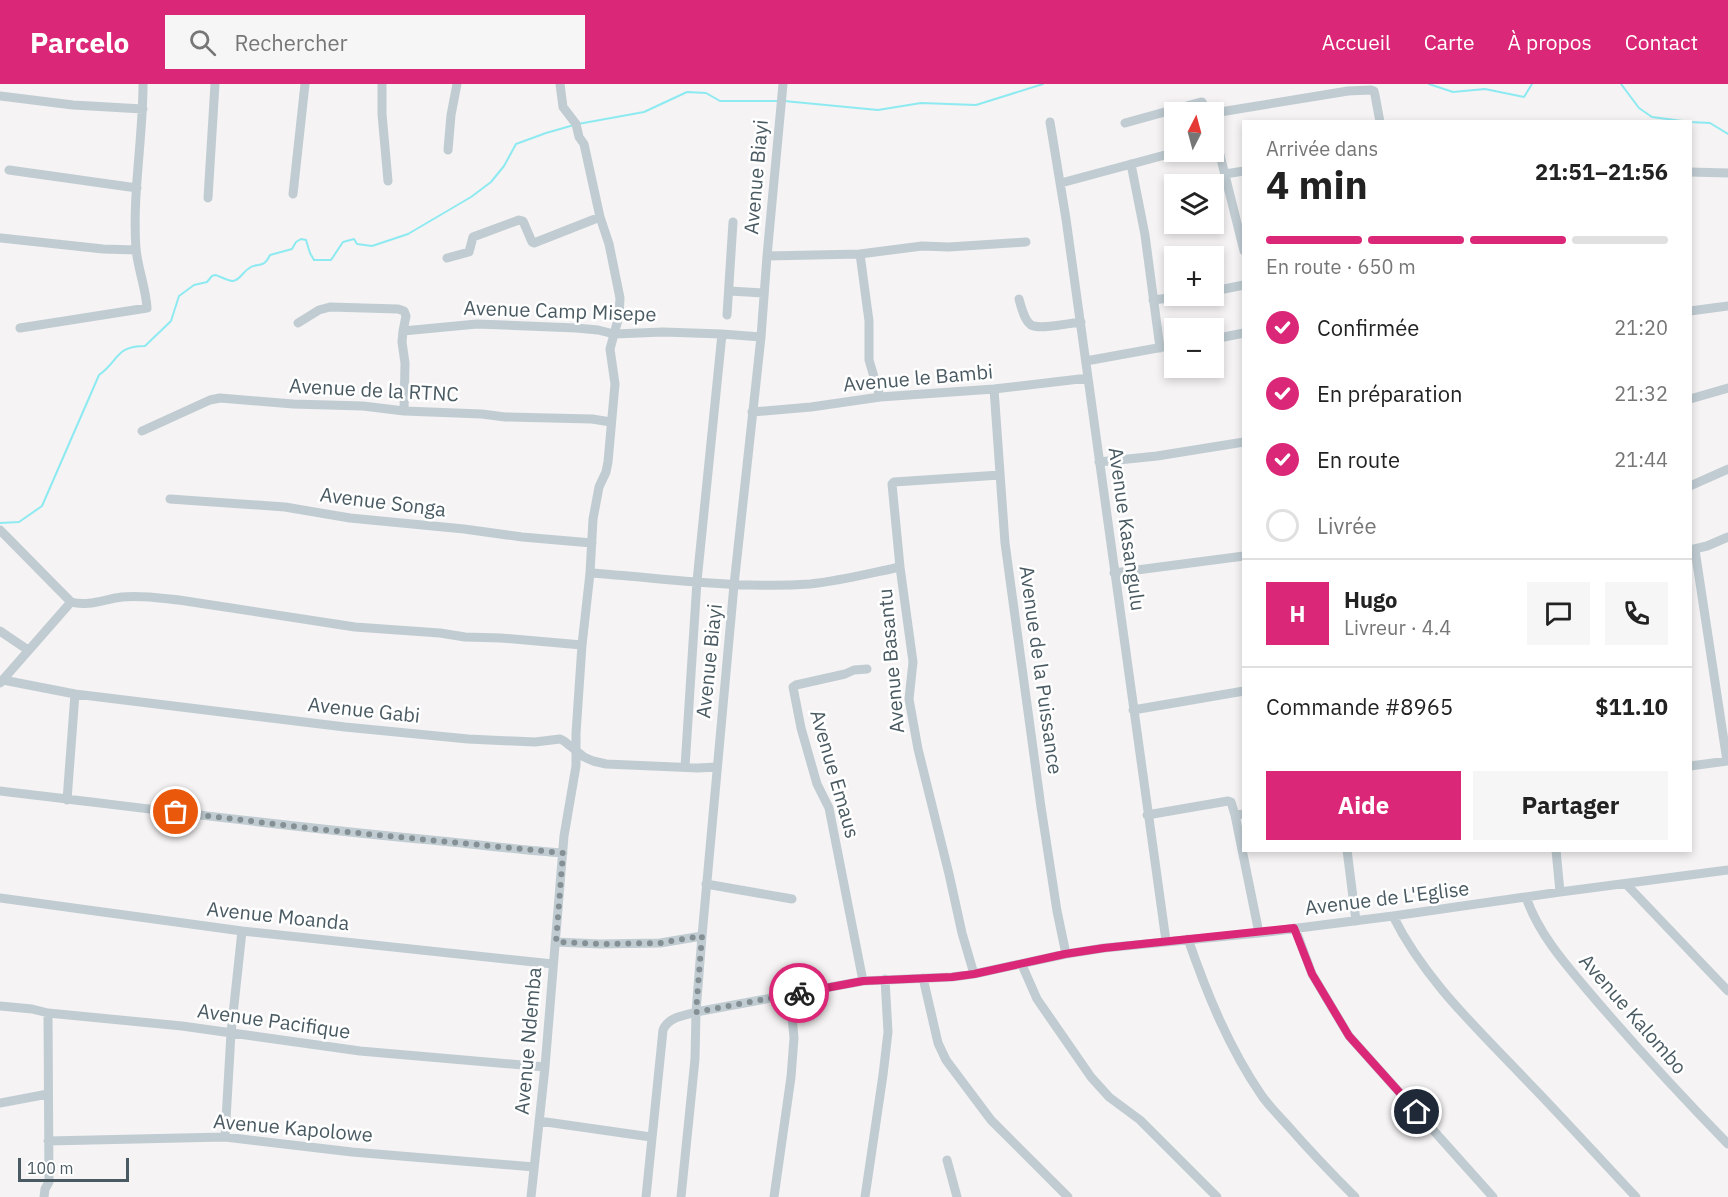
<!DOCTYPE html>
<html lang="fr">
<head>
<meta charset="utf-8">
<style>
	:root { --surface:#fff; --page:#f6f6f6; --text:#222; --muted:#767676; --line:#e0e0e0; --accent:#db2777 }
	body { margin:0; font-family:"IBM Plex Sans",sans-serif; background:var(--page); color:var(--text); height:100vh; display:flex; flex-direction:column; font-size:22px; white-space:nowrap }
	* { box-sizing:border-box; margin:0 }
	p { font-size:20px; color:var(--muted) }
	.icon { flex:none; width:33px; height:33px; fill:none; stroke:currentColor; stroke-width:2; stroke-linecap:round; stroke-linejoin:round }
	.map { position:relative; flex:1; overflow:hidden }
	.panel { position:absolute; left:1242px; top:36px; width:450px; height:732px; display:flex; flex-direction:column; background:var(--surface); border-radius:0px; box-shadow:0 3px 9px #0003 }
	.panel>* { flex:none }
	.needle { width:39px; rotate:6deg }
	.fabs { position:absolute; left:1164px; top:18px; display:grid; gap:12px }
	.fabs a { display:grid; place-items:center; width:60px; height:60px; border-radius:0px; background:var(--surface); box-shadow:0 3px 9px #0003; font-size:30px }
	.scale { position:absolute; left:18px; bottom:15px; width:111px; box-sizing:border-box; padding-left:6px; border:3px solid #495a62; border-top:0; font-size:16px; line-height:21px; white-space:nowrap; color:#495a62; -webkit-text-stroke:4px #fff; paint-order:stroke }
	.pin { position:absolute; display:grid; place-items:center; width:51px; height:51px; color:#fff; margin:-26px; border:3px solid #fff; border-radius:50%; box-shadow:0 2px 6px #0007 }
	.courier { position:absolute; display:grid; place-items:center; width:60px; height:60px; margin:-30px; border:4px solid #db2777; border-radius:50%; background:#fff; color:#222; box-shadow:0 2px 8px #0007 }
	.summary em { font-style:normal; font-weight:700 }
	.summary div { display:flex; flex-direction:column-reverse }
	.summary { display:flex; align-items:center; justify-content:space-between; height:102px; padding:0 24px }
	h1 { font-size:39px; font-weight:700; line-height:45px }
	.bar { display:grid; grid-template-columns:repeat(4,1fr); gap:9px 6px; align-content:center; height:72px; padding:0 24px }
	.bar i { height:8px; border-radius:4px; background:var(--line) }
	.bar .on { background:var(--accent) }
	.bar p { grid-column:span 4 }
	.line { display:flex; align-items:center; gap:15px; padding:0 24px; border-top:2px solid var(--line) }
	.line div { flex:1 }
	.round { display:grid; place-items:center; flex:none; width:63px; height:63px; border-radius:0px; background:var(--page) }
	ol { padding:0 24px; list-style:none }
	li { display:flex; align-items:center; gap:18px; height:66px }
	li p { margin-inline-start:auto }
	li .icon { padding:6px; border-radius:50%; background:var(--accent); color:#fff; stroke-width:4 }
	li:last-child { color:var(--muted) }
	li i { width:33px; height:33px; border:3px solid var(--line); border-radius:50% }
	.action { display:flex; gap:12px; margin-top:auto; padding:12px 24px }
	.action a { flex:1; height:69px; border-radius:0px; background:var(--accent); color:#fff; font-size:24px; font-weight:700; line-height:69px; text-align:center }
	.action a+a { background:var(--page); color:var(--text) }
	header { display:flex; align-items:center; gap:36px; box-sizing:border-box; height:84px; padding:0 30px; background:var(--accent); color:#fff }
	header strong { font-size:28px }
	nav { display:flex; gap:33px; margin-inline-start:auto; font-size:21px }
	.search { width:420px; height:54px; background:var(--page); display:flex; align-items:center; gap:15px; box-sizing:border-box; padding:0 21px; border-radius:0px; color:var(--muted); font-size:22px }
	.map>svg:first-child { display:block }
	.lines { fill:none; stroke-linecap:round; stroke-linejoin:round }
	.stream { stroke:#8deaf1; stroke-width:2 }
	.minor { stroke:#c0ccd2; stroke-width:9 }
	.done { stroke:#859095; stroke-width:6; stroke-dasharray:0 10.8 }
	.route { stroke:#db2777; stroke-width:8 }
	.labels { text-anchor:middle; stroke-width:5; stroke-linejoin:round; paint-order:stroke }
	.street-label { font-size:20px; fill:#495a62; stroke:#fff }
</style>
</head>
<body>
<header>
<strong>Parcelo</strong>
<div class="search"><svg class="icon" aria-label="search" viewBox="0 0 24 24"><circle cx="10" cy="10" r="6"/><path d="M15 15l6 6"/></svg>Rechercher</div>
<nav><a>Accueil</a><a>Carte</a><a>À propos</a><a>Contact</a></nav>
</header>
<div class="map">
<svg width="1728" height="1113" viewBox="0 0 1728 1113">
	<rect width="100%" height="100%" fill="#f5f3f3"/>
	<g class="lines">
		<path class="stream" d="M1429,0L1453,8L1485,5L1524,13L1532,0
			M1621,0L1639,24L1652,33L1690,38
			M784,17L878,26L921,19L976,21L1043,0
			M1690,38L1710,39L1728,50
			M578,40L644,28L687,8L706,9L720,17H778
			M0,439L19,438L42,422L99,291C119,277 115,262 145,262L171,237L179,212L194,201L207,198L212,192L215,191C220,192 228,197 233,197C240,196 243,188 248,185C258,177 263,186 270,171L292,165L296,158L301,155L306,156L310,169L314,176H331L343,158L354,155L357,160L372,162L408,150L471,113L491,98L504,82L516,60L546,49L574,41"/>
		<path class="minor" d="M382,0V30L388,97
			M0,12L73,21L143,25
			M1214,29L1348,7L1371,6L1374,7L1375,11L1380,38
			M1050,38L1066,135L1166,857
			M1125,39L1201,18H1202L1208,28
			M1214,47L1244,167
			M448,66L451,31L457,0
			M1131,80L1145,151L1160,264
			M9,86L137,104
			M1690,88L1728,89
			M1225,90L1244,87
			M1061,99L1176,68
			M293,110L305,0
			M208,114L215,0
			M1,154L103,165L136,166
			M860,170L869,237V276L880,313
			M767,172L860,170L922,162L949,163L1026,158
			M447,174L469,168L473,153L519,136L523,137L532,158L534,159L600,133
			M729,207L764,209
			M1214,207L1244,201
			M1019,215C1021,222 1024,236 1031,241C1040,246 1070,239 1081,238
			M1153,216L1185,212
			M1690,227L1728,222
			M727,231L733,138
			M298,239L319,226L330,223L398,225L404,227L406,232L403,247
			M20,244L147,224C146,205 138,185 136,165C132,111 143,55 143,0
			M1214,255L1244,249
			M1086,277L1174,261
			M994,305L1005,459L1041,723L1057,827L1066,870
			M1690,315L1728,304
			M404,327L405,279L402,258L403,247L477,240L576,244L598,246L614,250L663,248L722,250L761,253
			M752,328L811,323L880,313L994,305L1088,294
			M142,347L210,316L220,314L293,320L363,322L404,327L482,330L505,333L592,335L611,338
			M1099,378L1157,372L1244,358
			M1690,402L1728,385
			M170,415L285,423L350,434L464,445L522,453L592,459
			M0,446L71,518C88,523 105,515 122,513C141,511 160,514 179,516L355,543L440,549L465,553L501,554L582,561
			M1690,466L1707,462L1728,453
			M1695,466L1727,677
			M590,489C663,494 737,505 810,500C840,497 871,489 900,483
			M1114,489L1244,472
			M0,547L28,566
			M3,596L75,610L345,643L468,655L535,658L560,655L564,657L584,673L593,677L606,680L698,684L717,683
			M0,599L71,518
			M1133,626L1244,607
			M1690,682L1728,677
			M685,683L697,497L722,250
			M0,707C144,724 287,743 431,756C475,760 519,766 563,769
			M67,716L75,610
			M1147,731L1228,717L1231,718L1235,731L1244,730
			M1235,731L1259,849
			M1347,766L1356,837
			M1556,766L1560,808
			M706,800L792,815
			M1626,800L1728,907
			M1526,813C1539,852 1569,884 1595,915C1638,965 1682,1013 1728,1060
			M0,814L242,847L553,880
			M1393,832C1425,897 1480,947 1529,999C1565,1036 1600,1075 1636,1113
			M1295,844L1312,890L1349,952L1493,1113
			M1188,855C1207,910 1229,964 1262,1012C1270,1023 1280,1033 1289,1043C1310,1067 1332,1090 1355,1113
			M556,858L600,860L660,859L702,852
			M1022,881L1037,915L1091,993L1109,1013L1140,1036L1217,1113
			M974,890L962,849L949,790L918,665L909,615L913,578L900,483L892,400L894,398L1000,391
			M923,894L938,959L946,976L991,1036L1068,1113
			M863,897L829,724L817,700L801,644L793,603L796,601L845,590L854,586L867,585
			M0,922L32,925L48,929L182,942L360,967L545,983
			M0,1019L48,1010
			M539,1037L651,1053
			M225,1053L231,949L242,847
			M48,1057L225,1053L352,1068L534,1083
			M947,1076L957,1113
			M44,1113L45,1105L49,1098L48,929
			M531,1113L545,983L564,752L576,682V649L582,561L590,489L593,435L599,403L606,388L608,378L615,300L610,265L619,232L620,214L609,160L600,133L584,60L579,53L576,40L563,23L560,0
			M646,1113L663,946C668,933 683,932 696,928L863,897L952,893L974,890L1066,870L1104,864L1259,849L1393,832L1560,808L1728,786
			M681,1113L695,975L696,928L702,852L734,501L761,253L767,172L783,0
			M774,1113L791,993L794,954L790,910
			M865,1113L883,991L888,948L885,895"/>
	</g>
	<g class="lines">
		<path class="done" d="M176,728L316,745L563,769L556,858L600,860L660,859L702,852L696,928L799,909"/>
		<path class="route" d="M799,909L863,897L952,893L974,890L1065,870L1104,864L1294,844L1312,890L1349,952L1417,1028"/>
	</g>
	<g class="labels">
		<g class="street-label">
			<text transform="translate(756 93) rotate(-85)" y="7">Avenue Biayi</text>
			<text transform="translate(560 227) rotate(2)" y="7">Avenue Camp Misepe</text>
			<text transform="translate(918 294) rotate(-5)" y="7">Avenue le Bambi</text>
			<text transform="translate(374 306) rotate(3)" y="7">Avenue de la RTNC</text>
			<text transform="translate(383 418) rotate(7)" y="7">Avenue Songa</text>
			<text transform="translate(1127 445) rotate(82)" y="7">Avenue Kasangulu</text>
			<text transform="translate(709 577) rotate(-84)" y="7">Avenue Biayi</text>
			<text transform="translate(891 577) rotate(-95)" y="7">Avenue Basantu</text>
			<text transform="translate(1041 586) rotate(82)" y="7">Avenue de la Puissance</text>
			<text transform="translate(364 626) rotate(6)" y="7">Avenue Gabi</text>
			<text transform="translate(835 690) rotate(74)" y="7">Avenue Emaus</text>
			<text transform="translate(1387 814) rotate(-7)" y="7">Avenue de L'Eglise</text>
			<text transform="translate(278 832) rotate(6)" y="7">Avenue Moanda</text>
			<text transform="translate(1633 930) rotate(49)" y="7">Avenue Kalombo</text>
			<text transform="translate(274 937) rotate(8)" y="7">Avenue Pacifique</text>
			<text transform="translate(528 957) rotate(-85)" y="7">Avenue Ndemba</text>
			<text transform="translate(293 1044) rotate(5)" y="7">Avenue Kapolowe</text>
		</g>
	</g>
</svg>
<div class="fabs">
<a><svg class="needle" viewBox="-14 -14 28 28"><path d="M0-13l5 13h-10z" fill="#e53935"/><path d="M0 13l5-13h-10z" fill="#767676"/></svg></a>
<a><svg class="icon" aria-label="layers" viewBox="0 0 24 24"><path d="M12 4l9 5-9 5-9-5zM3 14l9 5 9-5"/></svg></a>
<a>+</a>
<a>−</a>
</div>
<div class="scale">100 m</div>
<div class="pin" style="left:176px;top:728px;background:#ea580c"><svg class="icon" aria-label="bag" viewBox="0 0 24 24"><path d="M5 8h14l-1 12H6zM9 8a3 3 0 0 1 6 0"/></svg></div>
<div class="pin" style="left:1417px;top:1028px;background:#1f2937"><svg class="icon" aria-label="home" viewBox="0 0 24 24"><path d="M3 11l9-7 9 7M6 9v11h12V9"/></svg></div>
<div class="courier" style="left:799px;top:909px"><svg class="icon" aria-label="bike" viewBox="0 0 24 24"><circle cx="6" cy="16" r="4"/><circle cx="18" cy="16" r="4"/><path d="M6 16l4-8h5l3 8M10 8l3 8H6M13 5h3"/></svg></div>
<section class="panel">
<div class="summary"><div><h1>4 min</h1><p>Arrivée dans</p></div><em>21:51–21:56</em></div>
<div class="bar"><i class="on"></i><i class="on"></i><i class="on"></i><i></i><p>En route · 650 m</p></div>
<ol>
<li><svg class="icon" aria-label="check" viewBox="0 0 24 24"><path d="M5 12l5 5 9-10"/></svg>Confirmée<p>21:20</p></li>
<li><svg class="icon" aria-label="check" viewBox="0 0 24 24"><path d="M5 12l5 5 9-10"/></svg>En préparation<p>21:32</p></li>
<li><svg class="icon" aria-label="check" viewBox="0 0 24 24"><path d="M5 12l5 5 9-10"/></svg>En route<p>21:44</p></li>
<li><i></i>Livrée</li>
</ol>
<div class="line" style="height:108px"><b class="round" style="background:var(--accent);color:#fff">H</b><div><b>Hugo</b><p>Livreur · 4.4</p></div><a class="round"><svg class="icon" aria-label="chat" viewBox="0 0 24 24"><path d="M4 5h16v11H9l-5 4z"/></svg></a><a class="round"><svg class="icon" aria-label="phone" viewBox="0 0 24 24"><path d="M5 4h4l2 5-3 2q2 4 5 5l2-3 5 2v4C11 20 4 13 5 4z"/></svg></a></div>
<div class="line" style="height:78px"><div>Commande #8965</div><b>$11.10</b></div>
<div class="action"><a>Aide</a><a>Partager</a></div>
</section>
</div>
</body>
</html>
